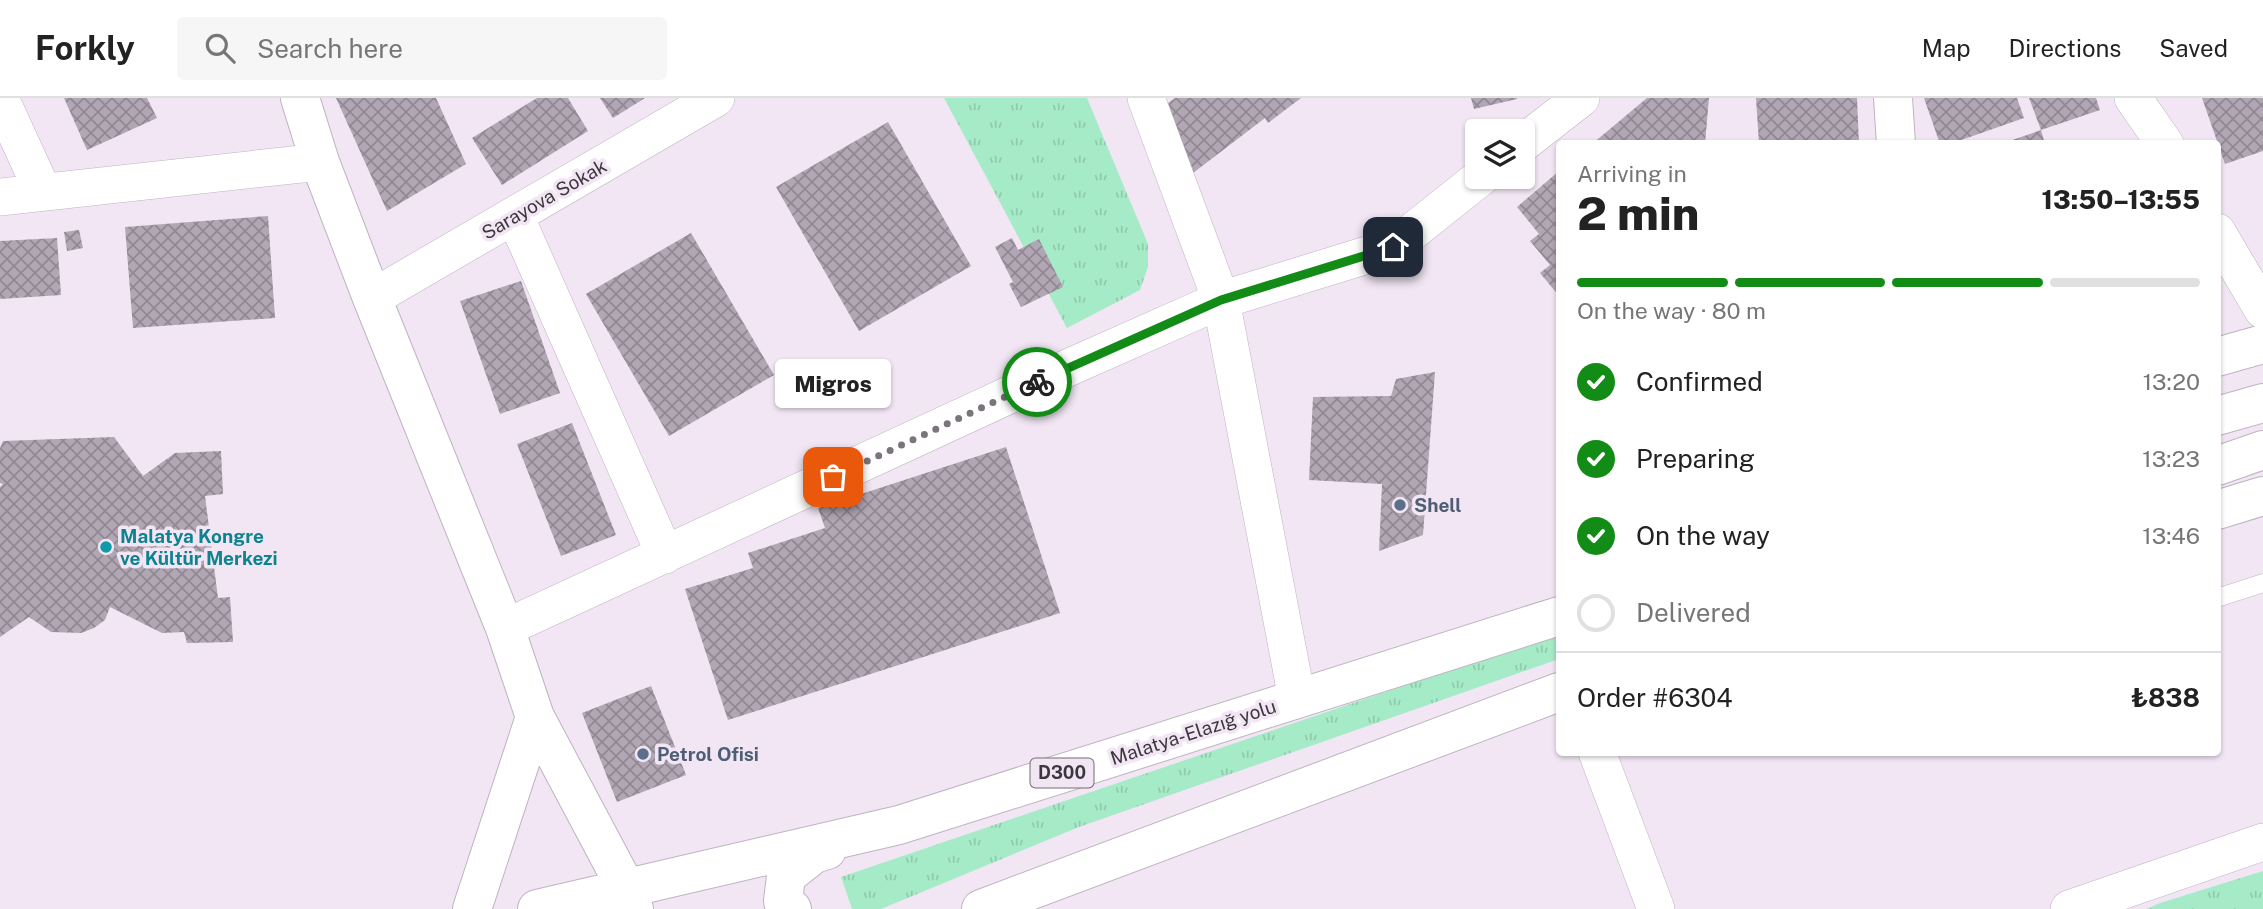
<!DOCTYPE html>
<html lang="en">
<head>
<meta charset="utf-8">
<style>
	:root { --surface:#fff; --page:#f6f6f6; --text:#222; --muted:#767676; --line:#e0e0e0; --accent:#128c16 }
	body { margin:0; font-family:"Public Sans",sans-serif; background:var(--page); color:var(--text); height:100vh; display:flex; flex-direction:column; font-size:26px; white-space:nowrap }
	* { box-sizing:border-box; margin:0 }
	p { font-size:23px; color:var(--muted) }
	.icon { flex:none; width:38px; height:38px; fill:none; stroke:currentColor; stroke-width:2; stroke-linecap:round; stroke-linejoin:round }
	.map { position:relative; flex:1; overflow:hidden }
	.sheet { position:absolute; left:1556px; top:42px; width:665px; height:616px; display:flex; flex-direction:column; background:var(--surface); border-radius:7px; box-shadow:0 2px 5px #0004 }
	.sheet>* { flex:none }
	.controls { position:absolute; left:1465px; top:21px; display:grid; gap:14px }
	.controls a { display:grid; place-items:center; width:70px; height:70px; border-radius:7px; background:var(--surface); box-shadow:0 2px 5px #0004; font-size:35px }
	.pin { position:absolute; display:grid; place-items:center; width:60px; height:60px; color:#fff; margin:-30px; border-radius:14px; box-shadow:0 4px 10px #0006 }
	.courier { position:absolute; display:grid; place-items:center; width:70px; height:70px; margin:-35px; border:5px solid #128c16; border-radius:50%; background:#fff; color:#222; box-shadow:0 2px 9px #0007 }
	.bubble { position:absolute; height:49px; border-radius:7px; background:var(--surface); box-shadow:0 2px 5px #0004; font-size:23px; font-weight:800; line-height:49px; text-align:center }
	.overview em { font-style:normal; font-weight:800 }
	.overview div { display:flex; flex-direction:column-reverse }
	.overview { display:flex; align-items:center; justify-content:space-between; height:119px; padding:0 21px }
	h1 { font-size:46px; font-weight:800; line-height:52px }
	.bar { display:grid; grid-template-columns:repeat(4,1fr); gap:10px 7px; align-content:center; height:84px; padding:0 21px }
	.bar i { height:9px; border-radius:5px; background:var(--line) }
	.bar .selected { background:var(--accent) }
	.bar p { grid-column:span 4 }
	.line { display:flex; align-items:center; gap:18px; padding:0 21px; border-top:2px solid var(--line) }
	.line div { flex:1 }
	ol { padding:0 21px; list-style:none }
	li { display:flex; align-items:center; gap:21px; height:77px }
	li p { margin-inline-start:auto }
	li .icon { padding:7px; border-radius:50%; background:var(--accent); color:#fff; stroke-width:4 }
	li:last-child { color:var(--muted) }
	li i { width:38px; height:38px; border:4px solid var(--line); border-radius:50% }
	header { display:flex; align-items:center; gap:42px; box-sizing:border-box; height:98px; padding:0 35px; background:var(--surface); border-bottom:2px solid var(--line) }
	header strong { font-size:33px }
	nav { display:flex; gap:38px; margin-inline-start:auto; font-size:24px }
	.search { width:490px; height:63px; background:var(--page); display:flex; align-items:center; gap:18px; box-sizing:border-box; padding:0 24px; border-radius:7px; color:var(--muted); font-size:26px }
	.map>svg:first-child { display:block }
	.grass { fill:url(#grass-tufts) }
	.building { fill:url(#building-cross-hatch) }
	.lines { fill:none; stroke-linecap:round; stroke-linejoin:round }
	.service-casing { stroke:#beb3c0; stroke-width:19 }
	.minor-casing { stroke:#beb3c0; stroke-width:38 }
	.tertiary-casing { stroke:#beb3c0; stroke-width:40 }
	.trunk-casing { stroke:#beb3c0; stroke-width:40 }
	.service { stroke:#fff; stroke-width:18 }
	.minor { stroke:#fff; stroke-width:37 }
	.tertiary { stroke:#fff; stroke-width:38 }
	.trunk { stroke:#fff; stroke-width:38 }
	.done { stroke:#7b747c; stroke-width:7; stroke-dasharray:0 12.6 }
	.route { stroke:#128c16; stroke-width:9 }
	.service-dot { fill:#5c6f8a; stroke:#f2e6f4; stroke-width:2.5 }
	.culture-dot { fill:#0f9aa8; stroke:#f2e6f4; stroke-width:2.5 }
	.labels { text-anchor:middle; stroke-width:7; stroke-linejoin:round; paint-order:stroke }
	.shield { fill:#f2e6f4; stroke:#726c73; stroke-width:2 }
	.shield-label { font-size:18px; font-weight:bold; fill:#3b373c }
	.street-label { font-size:19px; fill:#3b373c; stroke:#f2e6f4 }
	.service-label { font-size:19px; font-weight:bold; fill:#4e5e75; stroke:#f2e6f4; text-anchor:start }
	.culture-label { font-size:19px; font-weight:bold; fill:#0d838f; stroke:#f2e6f4; text-anchor:start }
</style>
</head>
<body>
<header>
<strong>Forkly</strong>
<div class="search"><svg class="icon" aria-label="search" viewBox="0 0 24 24"><circle cx="10" cy="10" r="6"/><path d="M15 15l6 6"/></svg>Search here</div>
<nav><a>Map</a><a>Directions</a><a>Saved</a></nav>
</header>
<div class="map">
<svg width="2263" height="811" viewBox="0 0 2263 811">
	<defs>
		<pattern id="grass-tufts" width="24" height="20" patternUnits="userSpaceOnUse" patternTransform="scale(1.75)"><rect width="24" height="20" fill="#a6ebc7"/><path d="M3 7l-1-3M5 7V3M7 7l1-3M15 17l-1-3M17 17v-4M19 17l1-3" fill="none" stroke="#90caac"/></pattern>
		<pattern id="building-cross-hatch" width="8" height="8" patternUnits="userSpaceOnUse" patternTransform="scale(1.75)"><rect width="8" height="8" fill="#b1a6b3"/><path d="M0 0l8 8M0 8l8-8" fill="none" stroke="#918893"/></pattern>
	</defs>
	<rect width="100%" height="100%" fill="#f2e6f4"/>
	<path class="grass" d="M944,0H1087L1148,146V169L1140,192L1067,230Z
		M1559,535V561L1079,729L881,811H852L841,779Z
		M2263,773V811H2146L2160,805Z"/>
	<path class="building" d="M64,0H147L157,20L87,52Z
		M336,0H436L466,66L387,113Z
		M537,0H568L588,33L502,87L472,40Z
		M600,0H645L613,20Z
		M1175,0H1301L1268,25L1265,20L1193,75L1168,5Z
		M1471,0H1517V1L1474,11Z
		M1647,0H1709L1705,46H1592Z
		M1756,0H1857L1859,46H1759Z
		M1924,0H2017L2024,20L1950,46H1940Z
		M2029,0H2096L2100,12L2041,32Z
		M2202,0H2263V53L2225,66Z
		M888,24L971,168L859,233L776,89Z
		M2041,32L2045,46H2004V45Z
		M1559,73V198L1540,175L1550,167L1530,143L1539,136L1517,109Z
		M268,118L275,220L133,230L125,129Z
		M79,132L83,150L67,153L64,134Z
		M691,135L774,277L669,338L586,196Z
		M57,140L61,197L0,201V143Z
		M1012,140L1018,152L1039,141L1063,189L1021,209L1009,186L1013,184L995,149Z
		M521,183L560,295L500,316L460,203Z
		M1435,274L1423,437L1379,453L1382,386L1309,382L1313,299L1391,298L1396,281Z
		M572,325L616,437L561,458L517,346Z
		M114,339L143,378L175,355L221,353L223,396L205,398L218,500L230,499L233,544L187,545L184,534L162,535L110,509L105,522L94,530L81,535L51,534L29,519L0,539V389L3,386L0,385V350L3,343Z
		M1006,349L1060,515L728,622L685,491L753,470L748,455L825,430L818,410Z
		M651,588L686,677L617,704L582,615Z"/>
	<g class="lines">
		<g class="service-casing">
			<path id="service" d="M2217,500L2263,485"/>
		</g>
		<g class="minor-casing">
			<path id="minor" d="M0,0L43,94
				M1146,0L1221,202L1297,601
				M2133,0L2165,46
				M1522,46L1581,0
				M0,99L320,64
				M515,118L665,457
				M2217,134L2263,212
				M372,200L716,0
				M505,530L1072,268L1221,202L1393,149L1481,79
				M1597,654L1656,811
				M2069,811L2263,744"/>
		</g>
		<g class="tertiary-casing">
			<path id="tertiary" d="M300,0L320,64L372,200L505,530L535,619L626,790L634,811
				M1893,0L1896,46
				M2217,259L2263,246
				M2217,412L2263,398
				M472,811L535,619"/>
		</g>
		<g class="trunk-casing">
			<path id="trunk" d="M2217,318L2263,305
				M2217,368L2263,352
				M537,811L899,727L1559,518
				M792,811L783,803L786,778L814,756L827,752
				M981,811L1559,594"/>
		</g>
		<use href="#service" class="service"/>
		<use href="#minor" class="minor"/>
		<use href="#tertiary" class="tertiary"/>
		<use href="#trunk" class="trunk"/>
	</g>
	<g class="lines">
		<path class="done" d="M833,379L1037,284"/>
		<path class="route" d="M1037,284L1221,202L1393,149"/>
	</g>
	<g class="service-dot">
		<circle cx="1400" cy="407" r="7"/>
		<circle cx="643" cy="656" r="7"/>
	</g>
	<circle class="culture-dot" cx="106" cy="449" r="7"/>
	<g class="labels">
		<rect class="shield" x="1030.5" y="660.5" width="63" height="29" rx="5"/>
		<g class="shield-label">
			<text x="1062" y="681">D300</text>
		</g>
		<g class="street-label">
			<text transform="translate(544 101) rotate(-30)" y="7">Sarayova Sokak</text>
			<text transform="translate(1193 634) rotate(-18)" y="7">Malatya-Elazığ yolu</text>
		</g>
		<g class="service-label">
			<text x="1414" y="414">Shell</text>
			<text x="657" y="663">Petrol Ofisi</text>
		</g>
		<g class="culture-label">
			<text x="120" y="445">Malatya Kongre<tspan x="120" dy="22">ve Kültür Merkezi</tspan></text>
		</g>
	</g>
</svg>
<div class="controls">
<a><svg class="icon" aria-label="layers" viewBox="0 0 24 24"><path d="M12 4l9 5-9 5-9-5zM3 14l9 5 9-5"/></svg></a>
</div>
<div class="pin" style="left:833px;top:379px;background:#ea580c"><svg class="icon" aria-label="bag" viewBox="0 0 24 24"><path d="M5 8h14l-1 12H6zM9 8a3 3 0 0 1 6 0"/></svg></div>
<div class="pin" style="left:1393px;top:149px;background:#1f2937"><svg class="icon" aria-label="home" viewBox="0 0 24 24"><path d="M3 11l9-7 9 7M6 9v11h12V9"/></svg></div>
<div class="courier" style="left:1037px;top:284px"><svg class="icon" aria-label="bike" viewBox="0 0 24 24"><circle cx="6" cy="16" r="4"/><circle cx="18" cy="16" r="4"/><path d="M6 16l4-8h5l3 8M10 8l3 8H6M13 5h3"/></svg></div>
<div class="bubble" style="left:775px;top:261px;width:116px">Migros</div>
<section class="sheet">
<div class="overview"><div><h1>2 min</h1><p>Arriving in</p></div><em>13:50–13:55</em></div>
<div class="bar"><i class="selected"></i><i class="selected"></i><i class="selected"></i><i></i><p>On the way · 80 m</p></div>
<ol>
<li><svg class="icon" aria-label="check" viewBox="0 0 24 24"><path d="M5 12l5 5 9-10"/></svg>Confirmed<p>13:20</p></li>
<li><svg class="icon" aria-label="check" viewBox="0 0 24 24"><path d="M5 12l5 5 9-10"/></svg>Preparing<p>13:23</p></li>
<li><svg class="icon" aria-label="check" viewBox="0 0 24 24"><path d="M5 12l5 5 9-10"/></svg>On the way<p>13:46</p></li>
<li><i></i>Delivered</li>
</ol>
<div class="line" style="height:91px"><div>Order #6304</div><b>₺838</b></div>
</section>
</div>
</body>
</html>
